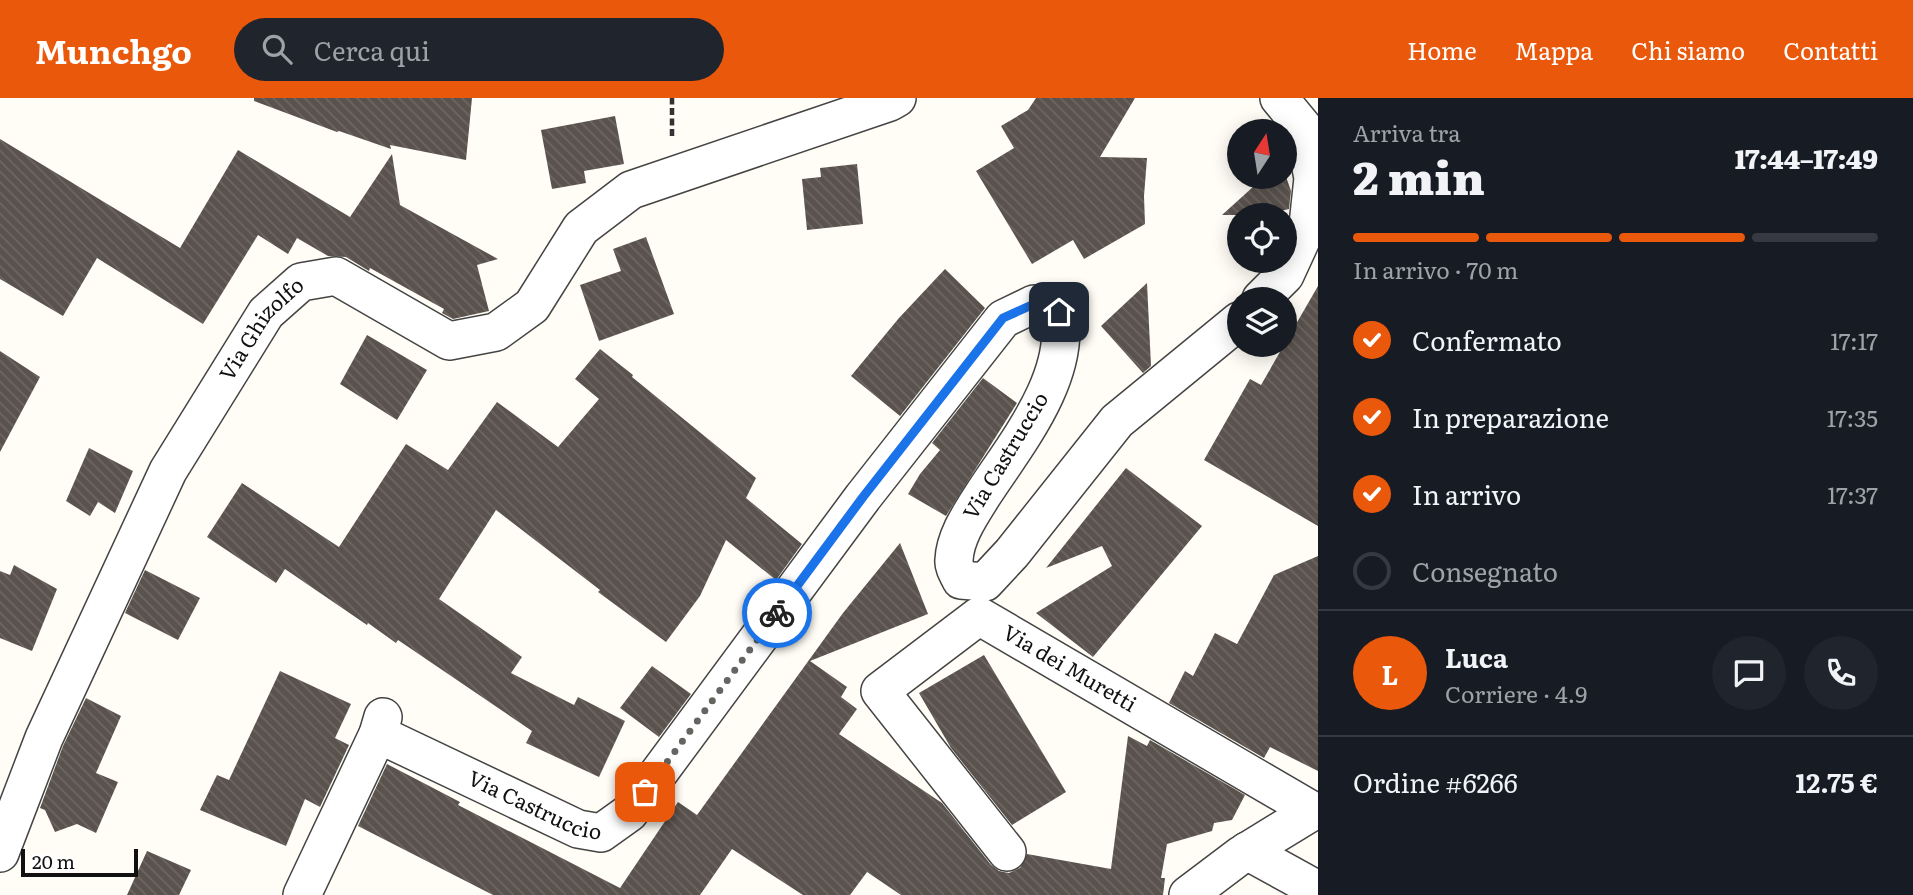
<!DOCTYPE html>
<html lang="it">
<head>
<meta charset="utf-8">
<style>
	:root { --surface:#171b24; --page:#20242c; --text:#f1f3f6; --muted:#9ea1a6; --line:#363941; --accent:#ea580c }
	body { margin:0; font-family:Literata,serif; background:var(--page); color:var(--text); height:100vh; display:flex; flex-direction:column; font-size:26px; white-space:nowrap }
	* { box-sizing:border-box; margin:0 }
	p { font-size:23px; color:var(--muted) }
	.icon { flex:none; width:38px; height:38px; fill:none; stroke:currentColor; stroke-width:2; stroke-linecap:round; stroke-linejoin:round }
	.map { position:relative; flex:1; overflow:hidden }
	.side { display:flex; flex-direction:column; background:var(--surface); width:595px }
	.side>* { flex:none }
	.needle { width:46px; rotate:12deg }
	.buttons { position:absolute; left:1227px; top:21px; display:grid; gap:14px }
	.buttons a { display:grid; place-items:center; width:70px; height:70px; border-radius:50%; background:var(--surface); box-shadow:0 4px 18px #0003; font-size:35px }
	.scale { position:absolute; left:21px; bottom:18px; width:117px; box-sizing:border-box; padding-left:7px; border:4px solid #111; border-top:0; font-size:19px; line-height:24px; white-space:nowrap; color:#111; -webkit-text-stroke:5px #fff; paint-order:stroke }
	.pin { position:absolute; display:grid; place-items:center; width:60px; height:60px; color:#fff; margin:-30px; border-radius:14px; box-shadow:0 4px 10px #0006 }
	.courier { position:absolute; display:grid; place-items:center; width:70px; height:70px; margin:-35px; border:5px solid #1a73e8; border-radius:50%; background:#fff; color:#222; box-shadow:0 2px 9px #0007 }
	.headline em { font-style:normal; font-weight:800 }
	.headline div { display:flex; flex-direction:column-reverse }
	.headline { display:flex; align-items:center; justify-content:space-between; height:119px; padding:0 35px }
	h1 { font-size:46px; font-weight:800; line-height:52px }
	.bar { display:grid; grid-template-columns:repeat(4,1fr); gap:10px 7px; align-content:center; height:84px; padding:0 35px }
	.bar i { height:9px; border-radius:5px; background:var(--line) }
	.bar .current { background:var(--accent) }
	.bar p { grid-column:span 4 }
	.line { display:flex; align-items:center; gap:18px; padding:0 35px; border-top:2px solid var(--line) }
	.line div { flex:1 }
	.round { display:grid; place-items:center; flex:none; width:74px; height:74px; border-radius:37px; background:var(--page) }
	ol { padding:0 35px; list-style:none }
	li { display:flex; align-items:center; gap:21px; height:77px }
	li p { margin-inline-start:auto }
	li .icon { padding:7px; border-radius:50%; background:var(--accent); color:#fff; stroke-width:4 }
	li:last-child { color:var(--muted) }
	li i { width:38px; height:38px; border:4px solid var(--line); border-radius:50% }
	header { display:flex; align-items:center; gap:42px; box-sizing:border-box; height:98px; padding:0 35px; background:var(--accent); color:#fff }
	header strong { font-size:33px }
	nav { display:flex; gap:38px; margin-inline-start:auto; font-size:24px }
	.search { width:490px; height:63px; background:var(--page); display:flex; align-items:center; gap:18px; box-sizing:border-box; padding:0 24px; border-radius:38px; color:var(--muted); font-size:26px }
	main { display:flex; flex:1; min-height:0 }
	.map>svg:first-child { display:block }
	.building { fill:url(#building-back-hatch) }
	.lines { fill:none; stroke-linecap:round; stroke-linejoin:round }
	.minor-casing { stroke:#444; stroke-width:40 }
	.path { stroke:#333; stroke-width:4.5; stroke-dasharray:7 3.5; stroke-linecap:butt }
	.minor { stroke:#fff; stroke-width:37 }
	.done { stroke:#646461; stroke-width:7; stroke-dasharray:0 12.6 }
	.route { stroke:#1a73e8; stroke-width:9 }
	.labels { text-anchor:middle; stroke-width:7; stroke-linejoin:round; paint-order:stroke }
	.street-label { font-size:21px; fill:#111; stroke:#fff }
</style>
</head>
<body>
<header>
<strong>Munchgo</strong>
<div class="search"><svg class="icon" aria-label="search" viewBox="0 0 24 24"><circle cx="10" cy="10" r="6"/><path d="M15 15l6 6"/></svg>Cerca qui</div>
<nav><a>Home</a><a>Mappa</a><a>Chi siamo</a><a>Contatti</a></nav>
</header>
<main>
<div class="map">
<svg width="1318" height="797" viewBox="0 0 1318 797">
	<defs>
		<pattern id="building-back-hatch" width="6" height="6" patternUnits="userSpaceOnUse" patternTransform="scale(1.75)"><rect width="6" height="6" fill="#5a524d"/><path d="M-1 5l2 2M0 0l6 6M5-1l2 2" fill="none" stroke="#6d6662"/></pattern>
	</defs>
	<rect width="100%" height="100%" fill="#fffdf5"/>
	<path class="building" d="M254,0H472L466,62L390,47L391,51L339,33L337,34L254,3Z
		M1036,0H1135L1100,59L1147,60L1144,98L1145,126L1084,161L1073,142L1032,166L976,73L1014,50L1001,28L1028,12Z
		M615,18L624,66L584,73L586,85L552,91L541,32Z
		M0,41L180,150L238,52L350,119L392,56L400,107L498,161L477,167L489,213L453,221L442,215L444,211L370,170L369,173L346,159L328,158L297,140L288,156L258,137L203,226L97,160L63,218L0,181Z
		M857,66L863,126L807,132L802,81L821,79L820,70Z
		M1284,73L1291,93L1289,111L1264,117H1222L1264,79H1284Z
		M646,139L674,216L599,243L580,187L621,173L613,151Z
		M945,171L985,210L900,318L851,278L899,220Z
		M1147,185L1151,268L1143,275L1101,228Z
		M1318,188V428L1204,362L1250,281L1261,287Z
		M367,237L427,272L397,322L340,286Z
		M600,251L633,277L632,279L756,380L746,400L802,446L776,482L726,442L700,498L666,544L598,494L600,492L496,412L439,501L522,559L511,575L574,607L578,599L625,623L599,679L526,645L532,633L398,542L396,545L368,525L367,527L285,471L276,485L207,439L242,385L339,449L406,346L448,372L497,304L558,349L599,301L575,281Z
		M0,253L40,279L0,354Z
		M983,280L1017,305L946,418L908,396L920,376L940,352L932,345Z
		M89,350L133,373L115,415L98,404L90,418L66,403Z
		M1126,370L1202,428L1093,559L1036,515L1112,468L1102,448L1046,470Z
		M900,445L928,516L810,563L847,589L841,599L857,611L839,636L942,705L991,767L999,773L1009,775L1020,770L1027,756L1111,771L1128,638L1147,648L1150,642L1245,697L1232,722L1214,725L1212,733L1167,746L1161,780H1165L1163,797H901L867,774L850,797H803L732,751L700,797H493L358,728L387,666L460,704L458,707L620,790L678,704L697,717L843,515Z
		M1318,458V673L1270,649L1264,660L1169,605L1185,573L1193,578L1215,535L1237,546L1274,477Z
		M14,467L57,491L32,553L0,540V473L10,477Z
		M145,472L200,500L178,542L125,515Z
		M984,557L1066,694L1012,727L951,650L919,595Z
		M652,568L691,596L659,639L620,610Z
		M280,573L351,606L335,640L349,647L320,709L305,701L286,748L200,712L217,677L229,682Z
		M86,600L121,618L96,675L118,684L96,735L77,726L55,734L45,712L40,710L63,648Z
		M147,753L191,772L179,797H127Z"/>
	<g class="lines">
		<g class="minor-casing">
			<g id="minor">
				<path d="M1261,201L1285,177L1308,127L1313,80L1303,29L1279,0"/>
				<path id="s1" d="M378,636L578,731L601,735L629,715L863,399L1003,221L1034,206L1059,214C1072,279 1015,347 982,398C970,417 955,439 954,462C953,468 958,476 961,482L985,484L1012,455L1117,323L1239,223"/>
				<path d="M1247,753L1318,792"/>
				<path id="s2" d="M1007,754L880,593L979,518L1313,713L1241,757L1188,797"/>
				<path id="s3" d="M0,755L44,640L168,373L266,215L301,184L336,178L449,243L496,234L532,208L581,130L631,92L890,4L897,0"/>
				<path d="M302,797L378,636L383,619"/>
			</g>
		</g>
		<path class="path" d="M672,38V0"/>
		<use href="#minor" class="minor"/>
	</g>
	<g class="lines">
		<path class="done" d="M645,694L777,515"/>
		<path class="route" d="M777,515L863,399L1003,220L1034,206L1059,214"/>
	</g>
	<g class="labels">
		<g class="street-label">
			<text dy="7" stroke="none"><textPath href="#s3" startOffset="588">Via Ghizolfo</textPath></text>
			<text transform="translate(1006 358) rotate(-59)" y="7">Via Castruccio</text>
			<text dy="7" stroke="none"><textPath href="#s2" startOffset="434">Via dei Muretti</textPath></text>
			<text dy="7" stroke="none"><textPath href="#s1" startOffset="173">Via Castruccio</textPath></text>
		</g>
	</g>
</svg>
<div class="buttons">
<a><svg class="needle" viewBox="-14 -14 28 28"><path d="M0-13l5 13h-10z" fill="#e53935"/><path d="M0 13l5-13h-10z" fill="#9ea1a6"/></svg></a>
<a><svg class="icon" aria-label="locate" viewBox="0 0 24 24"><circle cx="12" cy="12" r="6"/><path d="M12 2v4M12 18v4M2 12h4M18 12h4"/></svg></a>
<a><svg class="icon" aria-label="layers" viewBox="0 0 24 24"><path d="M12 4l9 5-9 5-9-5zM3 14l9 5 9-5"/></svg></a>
</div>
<div class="scale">20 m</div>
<div class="pin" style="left:645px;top:694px;background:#ea580c"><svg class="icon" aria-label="bag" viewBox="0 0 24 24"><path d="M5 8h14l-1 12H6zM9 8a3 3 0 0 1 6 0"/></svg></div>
<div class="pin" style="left:1059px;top:214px;background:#1f2937"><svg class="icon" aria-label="home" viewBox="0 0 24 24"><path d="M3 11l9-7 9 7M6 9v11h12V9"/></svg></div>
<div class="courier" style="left:777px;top:515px"><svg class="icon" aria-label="bike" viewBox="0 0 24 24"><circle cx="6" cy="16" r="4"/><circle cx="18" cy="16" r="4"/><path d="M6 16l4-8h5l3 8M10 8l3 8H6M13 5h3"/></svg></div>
</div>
<section class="side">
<div class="headline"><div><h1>2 min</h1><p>Arriva tra</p></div><em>17:44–17:49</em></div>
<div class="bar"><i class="current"></i><i class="current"></i><i class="current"></i><i></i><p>In arrivo · 70 m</p></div>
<ol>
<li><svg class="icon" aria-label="check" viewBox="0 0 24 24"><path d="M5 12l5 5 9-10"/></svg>Confermato<p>17:17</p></li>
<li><svg class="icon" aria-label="check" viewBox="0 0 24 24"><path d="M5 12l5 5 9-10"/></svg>In preparazione<p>17:35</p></li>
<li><svg class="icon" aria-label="check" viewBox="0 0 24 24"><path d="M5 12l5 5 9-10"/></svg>In arrivo<p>17:37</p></li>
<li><i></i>Consegnato</li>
</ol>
<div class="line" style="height:126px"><b class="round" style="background:var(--accent);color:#fff">L</b><div><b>Luca</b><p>Corriere · 4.9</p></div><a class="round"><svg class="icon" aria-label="chat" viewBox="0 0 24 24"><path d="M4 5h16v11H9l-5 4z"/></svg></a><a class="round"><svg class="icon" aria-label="phone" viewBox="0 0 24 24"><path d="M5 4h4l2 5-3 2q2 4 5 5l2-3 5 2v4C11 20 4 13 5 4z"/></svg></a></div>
<div class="line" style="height:91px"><div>Ordine #6266</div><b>12.75 €</b></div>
</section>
</main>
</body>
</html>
